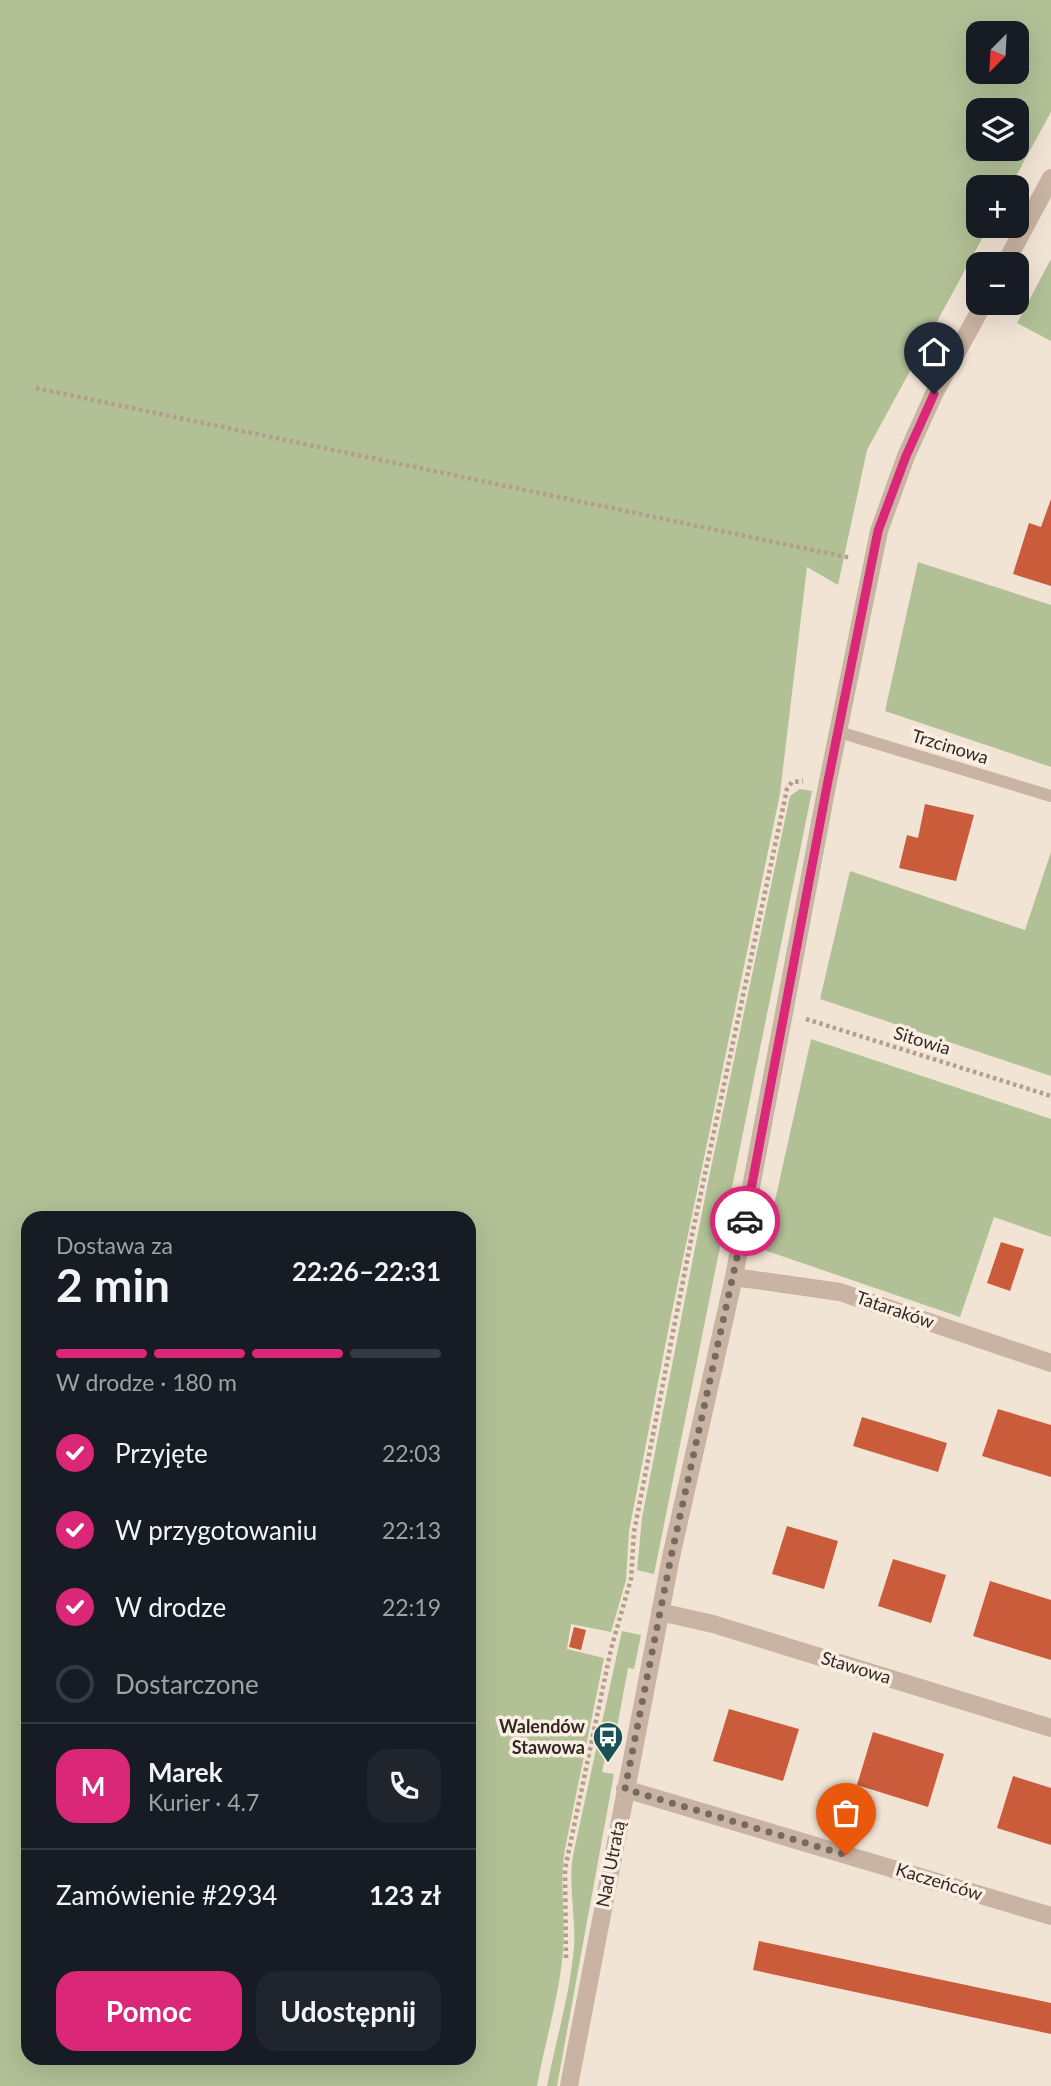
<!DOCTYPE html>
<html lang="pl">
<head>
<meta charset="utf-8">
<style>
	:root { --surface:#171b24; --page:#20242c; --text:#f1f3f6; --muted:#9ea1a6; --line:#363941; --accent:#db2777 }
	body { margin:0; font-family:Lato,sans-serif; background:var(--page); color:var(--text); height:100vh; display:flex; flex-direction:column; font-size:26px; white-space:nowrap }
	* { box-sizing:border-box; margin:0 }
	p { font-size:23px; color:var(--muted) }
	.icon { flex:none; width:38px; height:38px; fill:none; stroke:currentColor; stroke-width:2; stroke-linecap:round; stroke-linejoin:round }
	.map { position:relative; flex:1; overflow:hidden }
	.panel { position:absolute; left:21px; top:1211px; width:455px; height:854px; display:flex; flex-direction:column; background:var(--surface); border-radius:21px; box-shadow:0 7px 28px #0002 }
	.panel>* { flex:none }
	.needle { width:46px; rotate:204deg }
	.controls { position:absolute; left:966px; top:21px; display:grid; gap:14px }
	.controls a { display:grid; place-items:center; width:63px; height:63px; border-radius:14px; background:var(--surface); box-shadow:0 7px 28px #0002; font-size:35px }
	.pin { position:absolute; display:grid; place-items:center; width:60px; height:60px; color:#fff; margin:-72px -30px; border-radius:50% 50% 50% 0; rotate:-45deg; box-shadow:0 0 7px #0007 }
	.pin .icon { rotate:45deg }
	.courier { position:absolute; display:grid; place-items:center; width:70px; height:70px; margin:-35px; border:5px solid #db2777; border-radius:50%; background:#fff; color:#222; box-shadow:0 2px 9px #0007 }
	.head em { font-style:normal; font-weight:700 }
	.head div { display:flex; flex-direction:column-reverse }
	.head { display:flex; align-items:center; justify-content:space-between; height:119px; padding:0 35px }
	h1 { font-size:46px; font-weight:700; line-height:52px }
	.bar { display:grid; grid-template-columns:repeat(4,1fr); gap:10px 7px; align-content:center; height:84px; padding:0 35px }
	.bar i { height:9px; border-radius:5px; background:var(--line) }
	.bar .active { background:var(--accent) }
	.bar p { grid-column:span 4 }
	.line { display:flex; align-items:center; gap:18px; padding:0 35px; border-top:2px solid var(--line) }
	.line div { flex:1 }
	.round { display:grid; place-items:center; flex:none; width:74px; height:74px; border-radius:21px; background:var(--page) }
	ol { padding:0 35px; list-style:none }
	li { display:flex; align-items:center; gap:21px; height:77px }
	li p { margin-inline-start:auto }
	li .icon { padding:7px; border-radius:50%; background:var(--accent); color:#fff; stroke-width:4 }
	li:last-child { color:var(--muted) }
	li i { width:38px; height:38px; border:4px solid var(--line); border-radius:50% }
	.primary-button { display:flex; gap:14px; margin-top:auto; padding:14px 35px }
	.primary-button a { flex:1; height:80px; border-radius:21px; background:var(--accent); color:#fff; font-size:28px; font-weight:700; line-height:80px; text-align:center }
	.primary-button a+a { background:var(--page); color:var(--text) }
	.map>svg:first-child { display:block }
	.green { fill:#b2c096; fill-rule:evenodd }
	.building { fill:#ca5c3b }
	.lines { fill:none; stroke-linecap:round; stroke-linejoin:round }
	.path { stroke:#b59d8c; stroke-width:4.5; stroke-dasharray:3.5 3.5; stroke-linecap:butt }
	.service { stroke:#c9b3a2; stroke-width:12 }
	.minor { stroke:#c9b3a2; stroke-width:18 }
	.done { stroke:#766a62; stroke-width:7; stroke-dasharray:0 12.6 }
	.route { stroke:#db2777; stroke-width:9 }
	.labels { text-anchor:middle; stroke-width:7; stroke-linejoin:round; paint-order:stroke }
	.street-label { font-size:18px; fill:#332924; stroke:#f9eee1 }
	.poi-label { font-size:18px; font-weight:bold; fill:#332924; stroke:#f9eee1; text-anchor:end }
</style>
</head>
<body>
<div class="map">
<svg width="1051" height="2086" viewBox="0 0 1051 2086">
	<rect width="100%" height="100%" fill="#f1e4d5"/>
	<path class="green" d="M0,0H1051V112L1010,187H978V226H989L867,450L838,585L807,567L780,794L671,1316L629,1531L626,1580L611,1632L571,1624L567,1649L604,1658L565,1849C559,1884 566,1918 563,1952C559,1997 545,2042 537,2086H0ZM1017,33V72H978V33ZM1017,110V149H978V110ZM469,1218V2058H28V1218Z
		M1051,259V341L1017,323Z
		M918,562L1051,605V767L885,711Z
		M800,789L812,791L654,1574L637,1570L642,1518L708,1182L790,796Z
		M1051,852V1076L820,999L850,871L1025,930Z
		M811,1039L1051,1119V1237L994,1217L960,1317L764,1250Z
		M622,1631L641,1635L634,1669L628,1668L613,1749H607L602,1772L614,1774L557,2086H547C556,2040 570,1994 574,1947C576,1917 568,1886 573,1855Z"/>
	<path class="building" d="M1051,499V586L1013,574L1029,523L1041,527Z
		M925,804L974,815L956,881L899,868L907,835L918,838Z
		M1001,1242L1024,1249L1010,1291L987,1283Z
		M998,1409L1051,1425V1477L982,1456Z
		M862,1417L947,1443L938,1472L853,1446Z
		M787,1526L838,1541L824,1589L772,1574Z
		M893,1559L946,1575L931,1623L878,1606Z
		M990,1581L1051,1600V1660L973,1636Z
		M574,1627L586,1630L581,1650L569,1647Z
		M729,1709L799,1729L783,1781L713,1761Z
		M873,1732L944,1754L928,1807L857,1785Z
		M1013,1776L1051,1788V1845L997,1828Z
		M759,1941L1051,2003V2034L753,1970Z"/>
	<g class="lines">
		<path class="path" d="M36,388L851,558
			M806,1019L1051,1096
			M566,1958L565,1869L611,1649L631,1579L634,1532L692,1235L787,789L792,782L803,781"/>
		<path class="service" d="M839,732L1051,796"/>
		<path class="minor" d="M1005,264L1051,178
			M734,1277L840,1292L1051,1363
			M660,1612L713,1624L1051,1728
			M625,1789L1051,1916
			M569,2086L671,1557L734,1277L827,786L879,531L906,456L934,394L984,303"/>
	</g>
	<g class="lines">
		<path class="done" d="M745,1221L671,1557L625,1789L846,1855"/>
		<path class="route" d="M745,1221L827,786L878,531L906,456L934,394"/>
	</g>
	<defs>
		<g id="bus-pin" transform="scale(1.575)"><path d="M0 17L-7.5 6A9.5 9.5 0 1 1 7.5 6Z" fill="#195255" stroke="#f9eee1"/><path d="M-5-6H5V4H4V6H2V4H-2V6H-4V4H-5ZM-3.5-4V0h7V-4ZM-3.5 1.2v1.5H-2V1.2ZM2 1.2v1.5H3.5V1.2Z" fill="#fff"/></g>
	</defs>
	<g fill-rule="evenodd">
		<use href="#bus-pin" x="608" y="1737"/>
	</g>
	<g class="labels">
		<g class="street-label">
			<text transform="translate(950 747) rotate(17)" y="6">Trzcinowa</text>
			<text transform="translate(922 1041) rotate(17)" y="6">Sitowia</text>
			<text transform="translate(895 1310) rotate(19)" y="6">Tataraków</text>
			<text transform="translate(856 1668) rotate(17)" y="6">Stawowa</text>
			<text transform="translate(611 1864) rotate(-79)" y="6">Nad Utratą</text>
			<text transform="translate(939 1882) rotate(17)" y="6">Kaczeńców</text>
		</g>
		<g class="poi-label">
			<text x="585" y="1733">Walendów<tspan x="585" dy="21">Stawowa</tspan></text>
		</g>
	</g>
</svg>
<div class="controls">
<a><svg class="needle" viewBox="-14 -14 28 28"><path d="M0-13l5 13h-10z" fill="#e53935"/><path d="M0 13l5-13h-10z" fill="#9ea1a6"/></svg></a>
<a><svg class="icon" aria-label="layers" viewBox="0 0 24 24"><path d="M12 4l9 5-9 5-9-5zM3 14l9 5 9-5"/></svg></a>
<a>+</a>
<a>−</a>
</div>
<div class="pin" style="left:846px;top:1855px;background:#ea580c"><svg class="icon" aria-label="bag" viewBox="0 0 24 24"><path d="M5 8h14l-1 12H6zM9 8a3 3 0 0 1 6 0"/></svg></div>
<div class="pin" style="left:934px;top:394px;background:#1f2937"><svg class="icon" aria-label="home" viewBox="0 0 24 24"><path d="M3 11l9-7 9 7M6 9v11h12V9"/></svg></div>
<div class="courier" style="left:745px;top:1221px"><svg class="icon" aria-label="car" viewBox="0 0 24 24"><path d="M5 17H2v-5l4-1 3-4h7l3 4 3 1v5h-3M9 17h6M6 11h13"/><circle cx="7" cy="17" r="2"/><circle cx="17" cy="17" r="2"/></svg></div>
<section class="panel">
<div class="head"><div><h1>2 min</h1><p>Dostawa za</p></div><em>22:26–22:31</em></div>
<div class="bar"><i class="active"></i><i class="active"></i><i class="active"></i><i></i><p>W drodze · 180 m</p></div>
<ol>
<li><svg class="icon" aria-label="check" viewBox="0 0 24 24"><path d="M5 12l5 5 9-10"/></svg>Przyjęte<p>22:03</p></li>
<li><svg class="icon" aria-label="check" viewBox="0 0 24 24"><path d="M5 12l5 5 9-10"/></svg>W przygotowaniu<p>22:13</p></li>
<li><svg class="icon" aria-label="check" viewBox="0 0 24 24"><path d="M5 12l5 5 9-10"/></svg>W drodze<p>22:19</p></li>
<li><i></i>Dostarczone</li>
</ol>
<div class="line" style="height:126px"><b class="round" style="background:var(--accent);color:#fff">M</b><div><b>Marek</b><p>Kurier · 4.7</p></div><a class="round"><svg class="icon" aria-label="phone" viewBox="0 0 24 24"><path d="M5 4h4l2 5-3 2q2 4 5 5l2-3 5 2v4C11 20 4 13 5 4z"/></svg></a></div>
<div class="line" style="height:91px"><div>Zamówienie #2934</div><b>123 zł</b></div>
<div class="primary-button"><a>Pomoc</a><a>Udostępnij</a></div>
</section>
</div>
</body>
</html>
